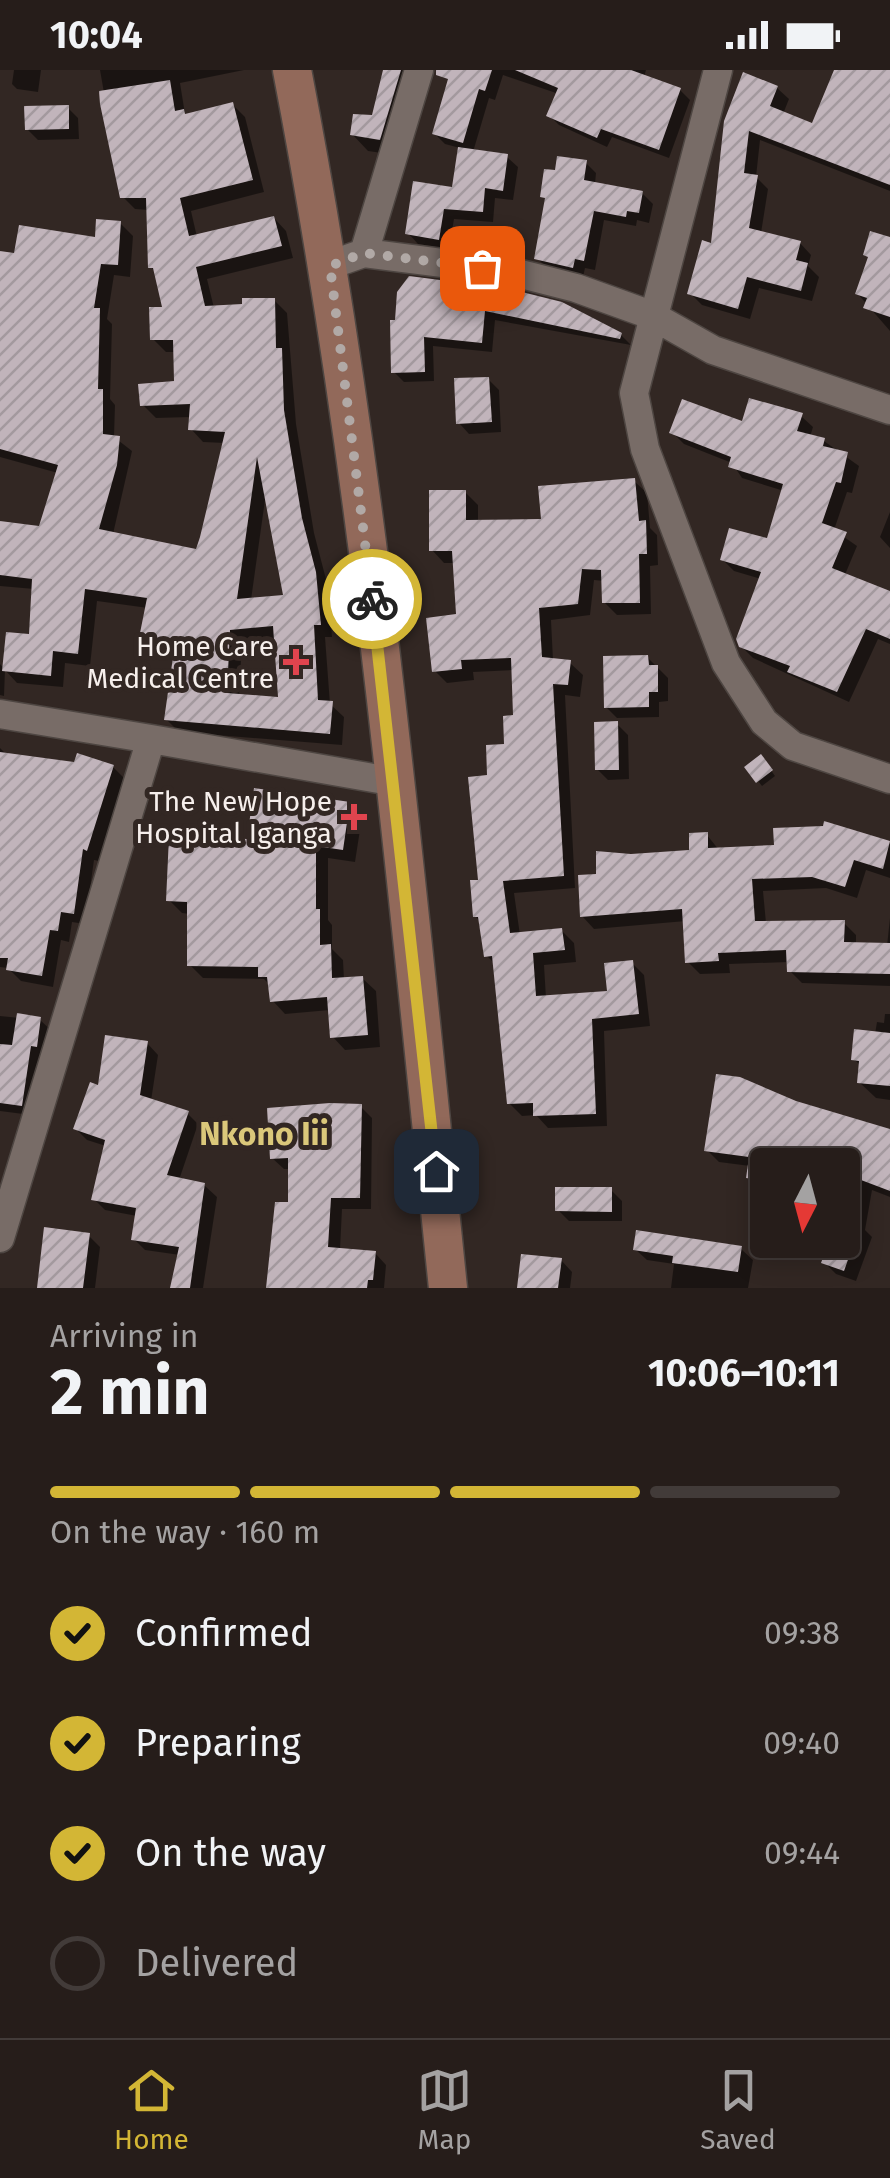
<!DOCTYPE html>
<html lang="en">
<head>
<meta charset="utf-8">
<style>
	:root { --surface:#261d1a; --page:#322a27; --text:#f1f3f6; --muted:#a4a2a2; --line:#423b39; --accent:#d3b635 }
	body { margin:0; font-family:"Fira Sans",sans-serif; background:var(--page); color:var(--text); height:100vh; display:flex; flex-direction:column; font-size:38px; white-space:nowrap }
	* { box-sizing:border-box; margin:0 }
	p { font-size:32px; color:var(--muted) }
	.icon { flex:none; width:55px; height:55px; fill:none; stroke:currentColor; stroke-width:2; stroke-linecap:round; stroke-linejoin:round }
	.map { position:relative; height:1218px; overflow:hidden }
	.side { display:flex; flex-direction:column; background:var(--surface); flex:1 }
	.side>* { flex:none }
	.needle { width:65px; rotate:186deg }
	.controls { position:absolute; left:750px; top:1078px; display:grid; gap:20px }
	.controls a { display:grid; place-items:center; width:110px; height:110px; border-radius:10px; background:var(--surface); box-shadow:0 5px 25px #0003,0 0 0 2px var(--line); font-size:50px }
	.pin { position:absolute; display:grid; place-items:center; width:85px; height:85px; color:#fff; margin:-42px; border-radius:20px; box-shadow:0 5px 15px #0006 }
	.courier { position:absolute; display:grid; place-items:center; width:100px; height:100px; margin:-50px; border:8px solid #d3b635; border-radius:50%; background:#fff; color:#222; box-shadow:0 2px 12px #0007 }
	.head em { font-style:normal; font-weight:700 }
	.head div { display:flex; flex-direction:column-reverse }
	.head { display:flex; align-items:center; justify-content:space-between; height:170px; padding:0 50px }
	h1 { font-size:65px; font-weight:700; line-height:75px }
	.bar { display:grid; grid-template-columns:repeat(4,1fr); gap:15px 10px; align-content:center; height:120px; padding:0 50px }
	.bar i { height:12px; border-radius:8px; background:var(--line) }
	.bar .active { background:var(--accent) }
	.bar p { grid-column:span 4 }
	ol { padding:0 50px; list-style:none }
	li { display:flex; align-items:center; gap:30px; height:110px }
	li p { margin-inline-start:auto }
	li .icon { padding:10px; border-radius:50%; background:var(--accent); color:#111; stroke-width:4 }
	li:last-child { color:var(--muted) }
	li i { width:55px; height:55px; border:5px solid var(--line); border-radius:50% }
	.status { display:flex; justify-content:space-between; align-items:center; height:70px; padding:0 50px; background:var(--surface); direction:ltr }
	.status svg { height:28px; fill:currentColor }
	.menu { display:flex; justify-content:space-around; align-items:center; height:140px; border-top:2px solid var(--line); background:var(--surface); font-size:28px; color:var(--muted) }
	.menu a { display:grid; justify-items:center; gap:5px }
	.menu .active { color:var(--accent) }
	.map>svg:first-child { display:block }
	.shadow { fill:#0007; fill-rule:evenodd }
	.building { fill:url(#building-hatch); fill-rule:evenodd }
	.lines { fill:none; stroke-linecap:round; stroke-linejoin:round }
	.street-casing { stroke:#4e4642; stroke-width:31 }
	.secondary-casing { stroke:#4e4642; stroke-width:41 }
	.street { stroke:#786c67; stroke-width:28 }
	.secondary { stroke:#92695a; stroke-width:38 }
	.done { stroke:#b1a9a6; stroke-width:10; stroke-dasharray:0 18 }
	.route { stroke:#d3b635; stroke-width:12 }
	.health-dot { fill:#e0444e; stroke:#322723; stroke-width:4 }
	.labels { text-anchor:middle; stroke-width:10; stroke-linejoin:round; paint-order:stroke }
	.poi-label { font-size:28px; fill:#f6efec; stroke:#322723; text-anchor:end }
	.quarter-label { font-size:32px; font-weight:bold; fill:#dbc87a; stroke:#322723 }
</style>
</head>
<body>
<div class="status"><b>10:04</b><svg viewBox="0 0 49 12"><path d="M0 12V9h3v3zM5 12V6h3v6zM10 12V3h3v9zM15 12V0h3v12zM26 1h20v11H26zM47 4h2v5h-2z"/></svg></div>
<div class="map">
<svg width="890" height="1218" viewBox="0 0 890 1218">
	<defs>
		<pattern id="building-hatch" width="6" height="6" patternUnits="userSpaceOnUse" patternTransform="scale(2.5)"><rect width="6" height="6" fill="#c1b4bb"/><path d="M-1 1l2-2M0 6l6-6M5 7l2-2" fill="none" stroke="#a3999e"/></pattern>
	</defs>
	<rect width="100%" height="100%" fill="#322723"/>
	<path class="shadow" d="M14,0H41L38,22L17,19L12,14Z
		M100,0H244L180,13L185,44L233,35L245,47L264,122L191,141L197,167L274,148L286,161L293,188L207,209L214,238L274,230L287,243L296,354L314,463L328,517L332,567H325L330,634L344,647L342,675L179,662L166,649L176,589L153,585L141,572L148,538L97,531L90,596L65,593L63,617L17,613L5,600L4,626L0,625V594L4,599L31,567L34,519L0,516V454L41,459L58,403L0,387V183L16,186L97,170L120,153L133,166L130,207L114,205L107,249L112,254L110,329L115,335L114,367L132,381L113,464L197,482L225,373L203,372L191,359V347L156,348L143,335L176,313V282H166L153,269L165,239L157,203L150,196L148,140L135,139L122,126ZM266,423L286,527L251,530ZM277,569L281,630L239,626L242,572Z
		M385,0H423L396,85L368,81L352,64L374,47Z
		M456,0H646L644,7L680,20L690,30L669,88L612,67L607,77L559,55L549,45L559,24L503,5L495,30L489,28L473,82L507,87L518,97L513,130L495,128L493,152L454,149L449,179L418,174L408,163L454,120L460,78L445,74L435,64Z
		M837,0H890V121L760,70L756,107L768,119L761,163L800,173L811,185L808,196L819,207L812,231L759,218L750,249L702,235L690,223L713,176L727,52L777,18L789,29L783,44L814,56Z
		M68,38L78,48L79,69L38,70L27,59Z
		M585,92L596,103L595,114L642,123L653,134L649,153L637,150L636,156L604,150L595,200L585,198L583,207L548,199L537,188L547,130L543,126L558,103Z
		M890,169V261L857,223Z
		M400,223L621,265L631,275L495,250L492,282L433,276L434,311L404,312L394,302Z
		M488,309L499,320L501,362L469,364L459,353Z
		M801,346L813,357L810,367L824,371L859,396L852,423L847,422L834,460L857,476L844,507L890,527V574L878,569L849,632L753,588L741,576L761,509L734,501L723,490L769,472L784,421L742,408L732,393L684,374L672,362Z
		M634,411L647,423L650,458L657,465L658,495L650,496L651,544L617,545L604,532V511L594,510L590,545L551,550L553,590L570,593L583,605L580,627L565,625L575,818L514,823L520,865L561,860L574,873L576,892L544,895L546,928L610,924L632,893L644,905L650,956L604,961L607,1056L548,1058L536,1045L522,1046L509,1033L495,894L487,886L482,853L475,846L490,708L515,647L514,600L473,602L474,610L447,613L435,601L459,547L455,493H444L432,480L465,422L478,435V452H544Z
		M890,442V478L880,467Z
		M647,587L668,608V631L659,632V647L617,648L606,637Z
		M617,654L628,665L629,709L608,710L597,699Z
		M0,678L7,685L113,697L125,709L99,791L94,790L85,854L72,852L69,872L61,870L53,917L21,911L8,898L0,897Z
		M765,692L775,706L762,716L758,711Z
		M349,734L362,747L355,792L328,788V850L332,855V879L343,890L344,910L362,908L376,921L380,977L345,980L332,966L330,940L285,944L272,930L271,916L264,909L203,908L190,895V844L182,843L169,830L249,772Z
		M826,754L890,774V808L866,800L857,828L826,818L763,821L766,853L843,852L856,865V875L887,876L890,848V916L802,913L789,900V892L729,894L730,903L700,904L688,892L686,851L594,859L582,846L599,807L631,787L692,782L707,765L719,780L776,778Z
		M885,944H890V1030L876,1028L859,1012L861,996L854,989L875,964L877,952L884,953Z
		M0,946L40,950L51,960L46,986L41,985L31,1045L0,1041Z
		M147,973L158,985L151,1031L187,1043L198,1054L179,1110L205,1116L217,1127L203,1218H172L180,1185L145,1180L134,1169L137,1146L105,1140L94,1129L106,1076L87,1070L76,1059L100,1018Z
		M795,1034L890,1064V1127L872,1120L865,1160L872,1167L856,1211L836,1204L824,1192L830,1174L826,1170H842V1095H768V1120L749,1107L750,1096L719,1092L707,1080Z
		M361,1037L372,1048L371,1139H342L340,1180L375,1183L386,1195L384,1218H266L277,1134L291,1135V1099H284L272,1088Z
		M611,1120L622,1131V1151H569L558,1140Z
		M46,1160L89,1166L100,1177L95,1218H39Z
		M635,1179H741L753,1190L748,1218H671L674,1194L647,1190Z
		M524,1186L561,1190L572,1202L570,1218H521Z"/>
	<path class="building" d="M383,0H401L380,70L350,65L353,44L372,45Z
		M436,0H492L485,21L479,19L463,73L432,64L448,9L436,5Z
		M515,0H631L681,18L659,80L601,59L597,68L546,46L558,18Z
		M834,0H890V115L749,61L744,103L758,105L749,158L801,171L796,190L808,193L801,221L747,207L738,239L687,224L702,170L711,173L724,51L743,2L778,16L770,36L812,53Z
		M170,10L175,41L184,39L185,44L233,32L253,110L180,128L189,166L274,146L282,176L196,197L205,236L242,234V228H275L276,278H282L284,340L302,448L316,502L321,555H314L318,630L333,631L330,664L164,650L174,580L138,573L147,528L85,519L78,584L53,581L51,606L2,601L6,562L29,564L32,509L0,505V451L39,456L58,395L0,379V181L14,183L19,155L95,167L96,149L121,151L118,195L101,194L94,238H100L98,319H103V364L120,366L117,395L99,459L196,479L200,467L225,362L188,360L190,334L140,336L138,314L174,311L173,270H150L149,237H162L153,198H148L146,128H120L100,34L99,21ZM257,387L283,525L237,529ZM273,556L278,627L227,623L230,560Z
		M69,35V59L25,60L24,36Z
		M458,77L508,84L503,121L485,118L483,142L444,139L439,170L405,164L413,111L452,117Z
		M557,86L587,90L584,110L643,121L639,143L627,141L626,147L594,141L584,191L575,189L573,198L534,189L545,128L540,127L544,99L555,100Z
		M870,161L890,167V247L863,238L867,228L855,224L868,187L863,185Z
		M409,206L510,219L562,232L622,263L620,269L485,241L482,273L424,267L425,302L391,303L390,250H395L397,222Z
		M489,307L492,352L456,354L454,308Z
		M749,328L803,343L797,361L825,368L823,376L848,382L841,413L836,412L822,453L847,462L832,498L890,521V569L866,559L837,622L787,602L790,596L739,577L736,569L761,502L720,490L729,458L767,468L783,414L728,397L731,387L669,363L682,329L742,351Z
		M635,408L639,451L646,450L647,484H639L640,533H602L601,500L582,499L578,534L539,538L542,587L571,590L568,615L553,614L564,806L503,811L510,863L562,858L565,880L533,883L536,926L607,921L604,893L633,890L639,944L592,949L596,1044L533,1046V1033L507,1034L492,886L484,887L478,847H473L470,810H478L468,707L487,705L486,675L504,674L503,646L513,645L511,588L461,590L462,599L432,602L426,548L456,544L452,481H429V420H466V450L541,449L538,416Z
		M648,585L649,595H658V622H649V637L604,638L603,586Z
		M618,651L619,700H595L594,652Z
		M0,682L74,692L77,683L114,695L87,781L83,779L74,844L61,842L58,861L50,860L42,906L6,900L8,888H0Z
		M761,684L773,700L756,713L744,697Z
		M254,718L350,732L343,780L316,776V839H320V875L331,874L332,908L363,906L368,965L330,968L327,927L270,932L267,907H258V897L187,896V832L166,831L169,766L247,769Z
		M824,751L890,771L883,799L854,790L845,817L812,807L752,809L755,851L845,850L844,872L890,873V904L787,902L786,880L718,883L719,891L685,893L682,839L580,847L578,805L596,804V781L631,784L689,780V763L708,762V778L774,775L773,758L823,756Z
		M17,943L41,947L37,977L31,976L22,1036L0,1033V974L12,975Z
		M854,959L890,963V1016L857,1013L859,991L851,990Z
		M105,965L148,971L140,1025L189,1041L167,1105L205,1113L190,1218H170L179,1177L131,1170L136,1138L91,1130L105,1070L73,1059L90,1012L98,1015Z
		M716,1004L740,1007L796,1031L890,1059V1121L861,1110L853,1154L842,1153V1095H768V1111L746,1108L749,1087L704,1081Z
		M330,1033L362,1034L360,1128H331L328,1177L376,1181L373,1210H368L367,1218H266L275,1132H288V1088L270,1089L267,1038Z
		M555,1117H612V1142L555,1141Z
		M44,1157L90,1163L83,1218H37Z
		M636,1160L742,1176L738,1202L672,1193L673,1186L633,1180Z
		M829,1170H855L844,1201L821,1193Z
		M521,1184L562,1188L558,1218H517Z"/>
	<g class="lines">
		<g class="street-casing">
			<path id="street" d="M718,0L634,323L645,379L726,593L764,652L793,676L890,709
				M364,183L419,0
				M330,195L364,183L513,202L576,218L651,245L713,280L890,340
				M0,644L151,669
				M0,1168L151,669L396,712"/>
		</g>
		<g class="secondary-casing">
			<path id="secondary" d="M292,0C370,402 406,811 448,1218"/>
		</g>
		<use href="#street" class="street"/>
		<use href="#secondary" class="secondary"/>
	</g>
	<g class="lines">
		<path class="done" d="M372,529L330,196L364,183L482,198"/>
		<path class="route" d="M372,529L436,1101"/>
	</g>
	<g class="health-dot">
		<path d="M291 577h10v10h10v10h-10v10h-10v-10h-10v-10h10z"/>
		<path d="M349 732h10v10h10v10h-10v10h-10v-10h-10v-10h10z"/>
	</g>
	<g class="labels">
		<g class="poi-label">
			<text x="274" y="586">Home Care<tspan x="274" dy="32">Medical Centre</tspan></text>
			<text x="332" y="741">The New Hope<tspan x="332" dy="32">Hospital Iganga</tspan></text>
		</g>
		<g class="quarter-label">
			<text x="264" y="1075">Nkono Iii</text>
		</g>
	</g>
</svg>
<div class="controls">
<a><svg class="needle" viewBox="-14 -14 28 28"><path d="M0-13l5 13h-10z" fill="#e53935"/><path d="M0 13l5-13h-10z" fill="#a4a2a2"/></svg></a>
</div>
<div class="pin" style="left:482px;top:198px;background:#ea580c"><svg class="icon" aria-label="bag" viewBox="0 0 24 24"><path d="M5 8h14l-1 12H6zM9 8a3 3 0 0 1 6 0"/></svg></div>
<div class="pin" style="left:436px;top:1101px;background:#1f2937"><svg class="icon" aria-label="home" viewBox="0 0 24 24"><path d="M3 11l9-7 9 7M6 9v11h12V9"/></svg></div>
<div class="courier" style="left:372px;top:529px"><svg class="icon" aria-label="bike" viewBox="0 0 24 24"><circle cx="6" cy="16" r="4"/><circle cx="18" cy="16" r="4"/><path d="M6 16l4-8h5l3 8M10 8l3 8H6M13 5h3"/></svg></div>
</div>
<section class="side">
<div class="head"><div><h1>2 min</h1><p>Arriving in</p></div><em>10:06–10:11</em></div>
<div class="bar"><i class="active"></i><i class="active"></i><i class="active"></i><i></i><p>On the way · 160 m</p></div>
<ol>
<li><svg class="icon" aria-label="check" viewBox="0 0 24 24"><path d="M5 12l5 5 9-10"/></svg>Confirmed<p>09:38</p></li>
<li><svg class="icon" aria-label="check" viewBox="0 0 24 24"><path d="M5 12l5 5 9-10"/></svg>Preparing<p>09:40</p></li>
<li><svg class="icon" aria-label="check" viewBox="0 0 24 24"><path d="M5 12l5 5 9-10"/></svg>On the way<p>09:44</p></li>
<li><i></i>Delivered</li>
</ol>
</section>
<nav class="menu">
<a class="active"><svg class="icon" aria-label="home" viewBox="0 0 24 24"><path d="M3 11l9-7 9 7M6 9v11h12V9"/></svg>Home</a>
<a><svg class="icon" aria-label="map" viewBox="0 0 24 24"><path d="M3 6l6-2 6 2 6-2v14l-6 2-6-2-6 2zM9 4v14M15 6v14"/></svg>Map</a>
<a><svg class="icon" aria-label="saved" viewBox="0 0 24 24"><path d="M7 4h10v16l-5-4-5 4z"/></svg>Saved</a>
</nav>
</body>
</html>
